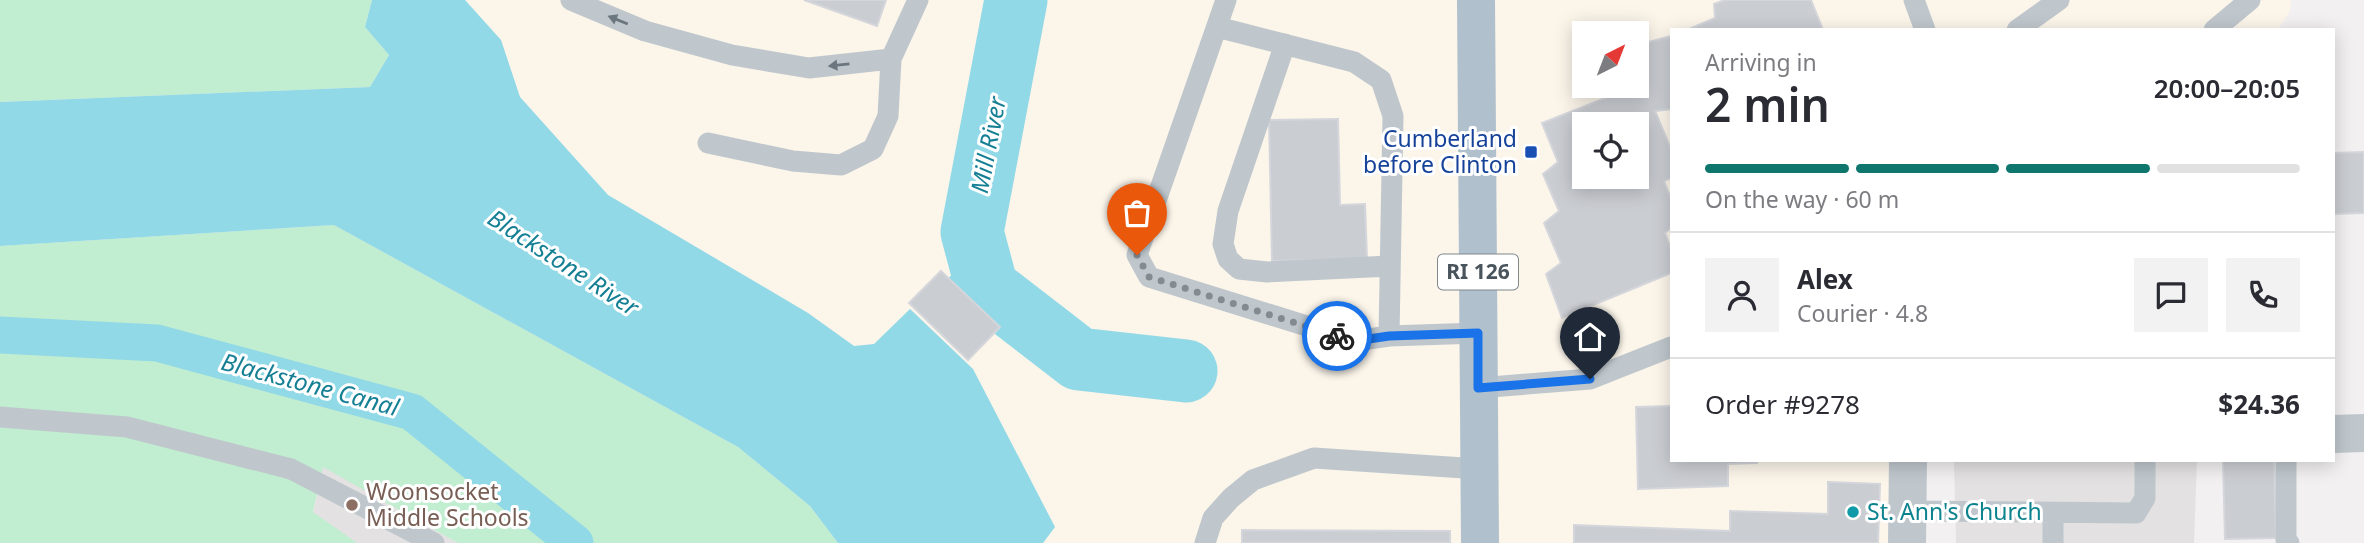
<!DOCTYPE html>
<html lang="en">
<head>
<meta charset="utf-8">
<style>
	:root { --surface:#fff; --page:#f2f2f3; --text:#2b2b33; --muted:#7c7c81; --line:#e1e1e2; --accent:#0f766e }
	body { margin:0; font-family:"Noto Sans",sans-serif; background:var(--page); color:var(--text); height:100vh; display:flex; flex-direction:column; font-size:26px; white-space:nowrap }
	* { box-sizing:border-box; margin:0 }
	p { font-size:23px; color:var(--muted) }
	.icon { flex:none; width:38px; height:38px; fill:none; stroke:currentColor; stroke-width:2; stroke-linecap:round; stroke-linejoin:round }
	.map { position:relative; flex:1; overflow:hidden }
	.panel { position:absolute; left:1670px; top:28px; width:665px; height:434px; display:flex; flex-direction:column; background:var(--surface); border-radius:0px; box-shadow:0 4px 18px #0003 }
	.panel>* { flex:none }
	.needle { width:46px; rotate:42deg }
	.tools { position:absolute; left:1572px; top:21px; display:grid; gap:14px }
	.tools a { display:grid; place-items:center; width:77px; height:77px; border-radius:0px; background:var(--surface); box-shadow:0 4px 18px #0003; font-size:35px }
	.pin { position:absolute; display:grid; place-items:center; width:60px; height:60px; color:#fff; margin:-72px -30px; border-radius:50% 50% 50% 0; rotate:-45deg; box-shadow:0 0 7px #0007 }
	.pin .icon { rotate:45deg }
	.courier { position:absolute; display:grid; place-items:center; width:70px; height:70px; margin:-35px; border:5px solid #1a73e8; border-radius:50%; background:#fff; color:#222; box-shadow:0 2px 9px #0007 }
	.summary em { font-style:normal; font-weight:600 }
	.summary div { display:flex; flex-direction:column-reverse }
	.summary { display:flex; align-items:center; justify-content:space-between; height:119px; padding:0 35px }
	h1 { font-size:46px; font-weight:600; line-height:52px }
	.bar { display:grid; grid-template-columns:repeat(4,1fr); gap:10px 7px; align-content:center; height:84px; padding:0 35px }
	.bar i { height:9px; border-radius:5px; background:var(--line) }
	.bar .active { background:var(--accent) }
	.bar p { grid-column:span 4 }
	.line { display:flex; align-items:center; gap:18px; padding:0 35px; border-top:2px solid var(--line) }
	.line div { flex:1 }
	.round { display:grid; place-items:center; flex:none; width:74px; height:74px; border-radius:0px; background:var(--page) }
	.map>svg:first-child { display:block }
	.commercial { fill:#fbf5ea; fill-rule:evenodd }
	.education { fill:#e3e1e1 }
	.green { fill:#c1edd0 }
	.water { fill:#91d9e7 }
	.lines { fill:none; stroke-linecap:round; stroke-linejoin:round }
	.canal { stroke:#91d9e7; stroke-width:37 }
	.river { stroke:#91d9e7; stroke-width:63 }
	.building { fill:#cacdd2; stroke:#d4d6db; stroke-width:2; fill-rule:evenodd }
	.service { stroke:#bfc7cd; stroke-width:21 }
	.minor { stroke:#bfc7cd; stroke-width:38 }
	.primary { stroke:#b1c0cd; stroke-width:38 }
	.oneway { fill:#6c767e }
	.done { stroke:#848b90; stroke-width:7; stroke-dasharray:0 12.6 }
	.route { stroke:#1a73e8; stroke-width:9 }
	.transit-dot { fill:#1a4fb4; stroke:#fff; stroke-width:2.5 }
	.education-dot { fill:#8d6e63; stroke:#fff; stroke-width:2.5 }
	.culture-dot { fill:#0f9aa8; stroke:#fff; stroke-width:2.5 }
	.labels { text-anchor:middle; stroke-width:6; stroke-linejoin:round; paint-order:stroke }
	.shield { fill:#fff; stroke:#80878d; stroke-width:2 }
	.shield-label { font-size:21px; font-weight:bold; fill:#49545c }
	.transit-label { font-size:23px; fill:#164399; stroke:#fff; text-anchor:end }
	.education-label { font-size:23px; fill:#785e54; stroke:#fff; text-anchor:start }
	.culture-label { font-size:23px; fill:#0d838f; stroke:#fff; text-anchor:start }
	.water-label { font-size:24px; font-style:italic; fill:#157f94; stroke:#fff }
</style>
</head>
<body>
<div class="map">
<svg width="2364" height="543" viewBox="0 0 2364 543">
	<rect width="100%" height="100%" fill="#f2f0f0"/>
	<path class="commercial" d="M465,0H2291L2290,11L2278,30H1671V460H1895L1897,543H1043L1054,527L973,369L911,309L874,345L854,346L808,313L608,195L520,97L501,40ZM1584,33H1636V86H1584ZM1584,124H1636V177H1584Z"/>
	<path class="education" d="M2197,460L2194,543H1956L1954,461Z
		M323,466L458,543H307Z"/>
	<path class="green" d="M0,0H372L365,27L389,55L370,87L0,102Z
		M334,225L738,447L810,506L838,543H458L323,467L313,512L357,543H0V246Z"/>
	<path class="water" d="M372,0H465L501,40L520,97L608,195L808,313L854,346L874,344L910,309L973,369L1055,527L1043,543H838L810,506L738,447L334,225L0,246V102L370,87L389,55L365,27Z"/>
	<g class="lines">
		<path class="canal" d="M0,335L157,343L412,412L575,543"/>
		<path class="river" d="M987,288L972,232L1016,0
			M972,299L987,288L1079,359L1186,371"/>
	</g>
	<path class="building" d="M804,0H886L877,26Z
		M1725,0H1811L1823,30H1687L1715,18L1714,4Z
		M1640,36L1645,43L1671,36V109L1655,111L1671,149V178L1664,181L1671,199V228L1665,233L1671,249V273L1562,318L1546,274L1561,263L1544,223L1559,211L1543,174L1558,162L1542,123L1636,86V39ZM1584,124H1636V177H1584Z
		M1338,119L1340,205L1365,204L1367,259L1272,261L1269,120Z
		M2364,152V213L2333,214V153Z
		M941,271L1000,327L968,360L909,303Z
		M1671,406V460H1757V463L1728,464V486L1638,489L1636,407Z
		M2223,460H2274L2276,538L2225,539Z
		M1828,482L1880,484L1878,543H1574V525L1730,531V511L1828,514Z
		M1242,530L1450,531V543H1242Z"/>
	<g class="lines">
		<path class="service" d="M571,0L645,31L732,55L809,68L891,59L918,0
			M1226,0L1137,255L1149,277L1355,341L1389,336L1478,333
			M1914,0L1925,30
			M1217,27L1354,62L1381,80L1393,116L1389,336
			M2017,30L2059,0
			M2214,30L2250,0
			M1285,44L1228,211L1223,244L1228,259L1239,269L1267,272L1390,266
			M708,143L793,161L841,165L873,149L888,116L891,59
			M1478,388L1590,379L1671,347
			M0,417L127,427L291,469L434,543
			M2286,460V540L2289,543
			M1908,511L2136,513L2145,498V460
			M1205,543L1213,518L1231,498L1253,480L1314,458L1479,469
			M2053,543V513"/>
		<path class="minor" d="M2333,434L2364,433
			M1907,543L1908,460"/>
		<path class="primary" d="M1476,0L1480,543"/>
	</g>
	<defs><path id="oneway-solid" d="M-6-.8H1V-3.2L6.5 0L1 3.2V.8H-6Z" transform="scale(1.75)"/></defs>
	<g class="oneway">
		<use href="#oneway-solid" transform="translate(618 20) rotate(-158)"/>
		<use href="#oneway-solid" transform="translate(839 65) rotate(174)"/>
	</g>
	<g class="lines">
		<path class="done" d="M1137,255L1149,277L1337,336"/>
		<path class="route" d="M1337,336L1355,341L1389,336L1478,333V388L1590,379"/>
	</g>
	<rect class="transit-dot" x="1524" y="145" width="14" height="14" rx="3.5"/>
	<circle class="education-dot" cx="352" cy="505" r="7"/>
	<circle class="culture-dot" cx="1853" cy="512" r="7"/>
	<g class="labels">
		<rect class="shield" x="1438" y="254.5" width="80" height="35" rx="5"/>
		<g class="shield-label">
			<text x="1478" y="279">RI 126</text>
		</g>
		<g class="transit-label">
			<text x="1517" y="147">Cumberland<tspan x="1517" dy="26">before Clinton</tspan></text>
		</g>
		<g class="education-label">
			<text x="366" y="500">Woonsocket<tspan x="366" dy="26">Middle Schools</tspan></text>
		</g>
		<g class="culture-label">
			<text x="1867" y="520">St. Ann's Church</text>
		</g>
		<g class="water-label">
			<text transform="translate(989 145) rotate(-79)" y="8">Mill River</text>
			<text transform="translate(563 263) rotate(33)" y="8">Blackstone River</text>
			<text transform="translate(310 385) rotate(15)" y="8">Blackstone Canal</text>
		</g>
	</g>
</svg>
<div class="tools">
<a><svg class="needle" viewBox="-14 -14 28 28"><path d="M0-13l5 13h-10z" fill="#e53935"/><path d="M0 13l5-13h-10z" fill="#7c7c81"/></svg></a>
<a><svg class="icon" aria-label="locate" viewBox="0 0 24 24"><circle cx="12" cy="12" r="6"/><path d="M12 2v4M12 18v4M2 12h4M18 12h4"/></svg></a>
</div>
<div class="pin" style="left:1137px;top:255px;background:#ea580c"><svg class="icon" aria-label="bag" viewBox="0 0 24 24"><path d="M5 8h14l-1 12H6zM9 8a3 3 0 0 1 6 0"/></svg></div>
<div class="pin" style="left:1590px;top:379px;background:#1f2937"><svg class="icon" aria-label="home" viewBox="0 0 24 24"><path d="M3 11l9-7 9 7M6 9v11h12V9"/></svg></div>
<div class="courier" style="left:1337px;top:336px"><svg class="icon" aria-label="bike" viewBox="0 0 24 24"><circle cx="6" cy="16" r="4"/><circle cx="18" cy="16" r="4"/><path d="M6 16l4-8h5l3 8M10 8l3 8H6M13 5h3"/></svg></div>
<section class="panel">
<div class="summary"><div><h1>2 min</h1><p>Arriving in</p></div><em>20:00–20:05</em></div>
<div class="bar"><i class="active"></i><i class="active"></i><i class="active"></i><i></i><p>On the way · 60 m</p></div>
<div class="line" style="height:126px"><a class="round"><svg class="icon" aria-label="person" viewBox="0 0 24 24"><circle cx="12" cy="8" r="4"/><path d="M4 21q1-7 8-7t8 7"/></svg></a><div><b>Alex</b><p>Courier · 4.8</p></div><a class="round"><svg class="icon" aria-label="chat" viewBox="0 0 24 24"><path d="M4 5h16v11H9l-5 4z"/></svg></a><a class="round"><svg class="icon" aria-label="phone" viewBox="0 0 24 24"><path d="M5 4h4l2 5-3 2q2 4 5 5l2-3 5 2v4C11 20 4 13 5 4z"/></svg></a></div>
<div class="line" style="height:91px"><div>Order #9278</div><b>$24.36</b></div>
</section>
</div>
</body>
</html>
